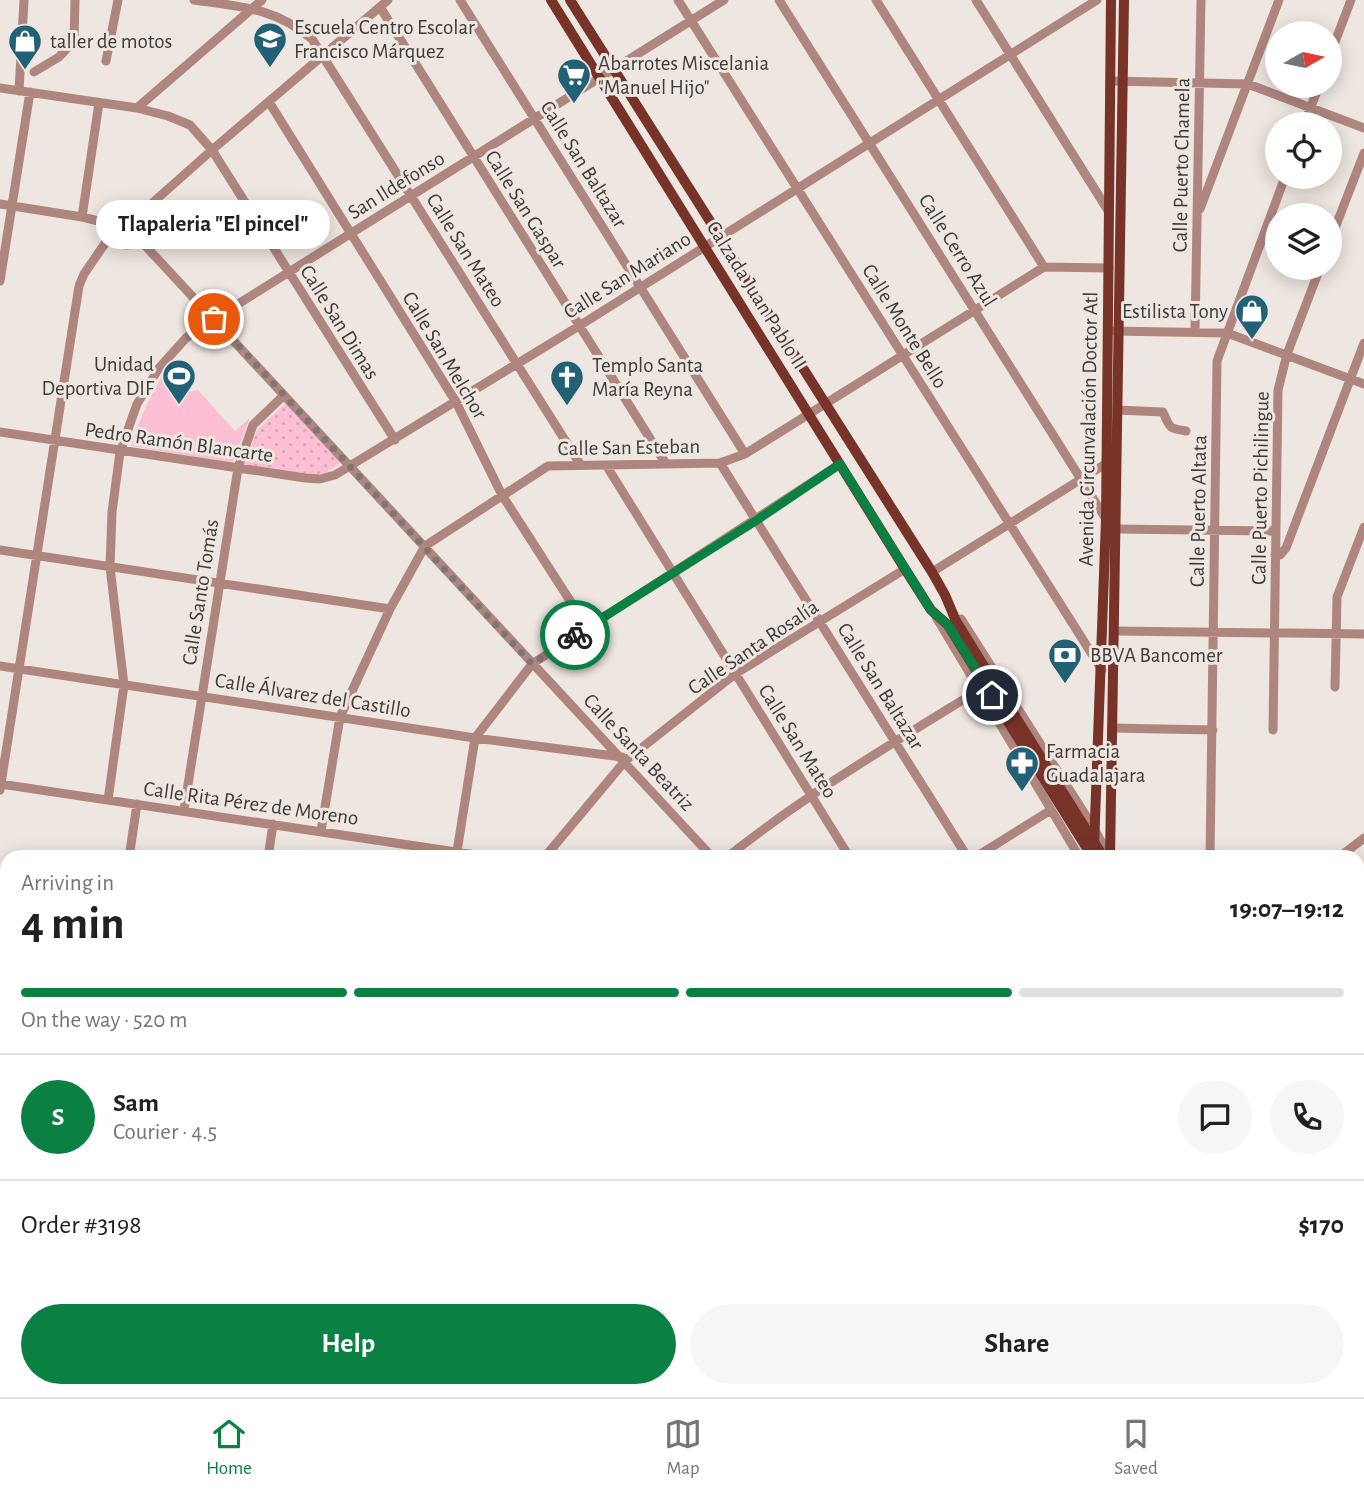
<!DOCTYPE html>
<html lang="en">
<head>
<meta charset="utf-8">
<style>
	:root { --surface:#fff; --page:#f6f6f6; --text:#202124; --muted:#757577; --line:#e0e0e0; --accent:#0b8043 }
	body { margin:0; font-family:"Alegreya Sans",sans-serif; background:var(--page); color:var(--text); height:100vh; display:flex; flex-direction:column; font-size:26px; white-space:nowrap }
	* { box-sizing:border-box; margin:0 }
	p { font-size:23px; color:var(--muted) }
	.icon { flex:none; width:38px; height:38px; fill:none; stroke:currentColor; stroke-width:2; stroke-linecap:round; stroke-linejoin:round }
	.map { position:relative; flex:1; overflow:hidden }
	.side { position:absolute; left:0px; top:850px; width:1365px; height:548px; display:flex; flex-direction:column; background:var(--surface); border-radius:21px 21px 0 0; box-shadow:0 4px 18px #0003 }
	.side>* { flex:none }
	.needle { width:46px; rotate:81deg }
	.fabs { position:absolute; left:1265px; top:21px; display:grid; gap:14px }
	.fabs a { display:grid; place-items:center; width:77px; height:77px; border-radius:50%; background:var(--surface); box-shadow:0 4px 18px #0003; font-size:35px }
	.pin { position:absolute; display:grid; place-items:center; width:60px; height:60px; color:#fff; margin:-30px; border:4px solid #fff; border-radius:50%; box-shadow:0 2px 7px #0007 }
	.courier { position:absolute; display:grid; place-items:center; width:70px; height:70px; margin:-35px; border:5px solid #0b8043; border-radius:50%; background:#fff; color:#222; box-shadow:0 2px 9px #0007 }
	.bubble { position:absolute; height:49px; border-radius:24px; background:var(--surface); box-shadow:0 4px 18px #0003; font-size:23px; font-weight:600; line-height:49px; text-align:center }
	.overview em { font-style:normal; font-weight:600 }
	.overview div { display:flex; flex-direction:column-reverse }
	.overview { display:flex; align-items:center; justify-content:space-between; height:119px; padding:0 21px }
	h1 { font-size:46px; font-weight:600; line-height:52px }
	.bar { display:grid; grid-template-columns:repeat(4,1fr); gap:10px 7px; align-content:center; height:84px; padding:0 21px }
	.bar i { height:9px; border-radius:5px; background:var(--line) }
	.bar .active { background:var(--accent) }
	.bar p { grid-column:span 4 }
	.line { display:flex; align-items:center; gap:18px; padding:0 21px; border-top:2px solid var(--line) }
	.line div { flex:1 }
	.round { display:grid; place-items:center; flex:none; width:74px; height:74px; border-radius:37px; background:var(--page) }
	.cta { display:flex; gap:14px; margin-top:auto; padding:14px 21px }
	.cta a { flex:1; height:80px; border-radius:42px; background:var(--accent); color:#fff; font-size:28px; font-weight:600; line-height:80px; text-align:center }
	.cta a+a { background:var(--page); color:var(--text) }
	.dock { display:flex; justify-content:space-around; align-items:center; height:98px; border-top:2px solid var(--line); background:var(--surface); font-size:19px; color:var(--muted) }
	.dock a { display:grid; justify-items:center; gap:4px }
	.dock .active { color:var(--accent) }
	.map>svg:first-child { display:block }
	.park { fill:url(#park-dots) }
	.garden { fill:url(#garden-furrows) }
	.pitch { fill:#fcbed3 }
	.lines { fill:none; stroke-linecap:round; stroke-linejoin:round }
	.minor { stroke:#af867e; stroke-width:9 }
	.major { stroke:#783329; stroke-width:10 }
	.major-bridge { stroke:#783329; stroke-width:10 }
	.done { stroke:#7c7773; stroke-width:7; stroke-dasharray:0 12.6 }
	.route { stroke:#0b8043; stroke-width:9 }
	.labels { text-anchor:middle; stroke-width:6; stroke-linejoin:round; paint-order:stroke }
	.poi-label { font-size:21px; fill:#3e3b39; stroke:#eee6e0; text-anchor:start }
	.street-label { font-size:21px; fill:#3e3b39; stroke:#eee6e0 }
</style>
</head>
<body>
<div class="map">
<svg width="1364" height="1397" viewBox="0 0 1364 1397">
	<defs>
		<pattern id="park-dots" width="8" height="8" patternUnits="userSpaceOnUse" patternTransform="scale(1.75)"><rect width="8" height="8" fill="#fcbed3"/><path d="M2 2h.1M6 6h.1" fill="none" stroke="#d9a4b6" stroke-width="1.8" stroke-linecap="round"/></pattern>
		<pattern id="garden-furrows" width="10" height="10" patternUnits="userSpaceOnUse" patternTransform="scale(1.75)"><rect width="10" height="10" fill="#fcbed3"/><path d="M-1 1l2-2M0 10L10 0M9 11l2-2" fill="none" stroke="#d9a4b6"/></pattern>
	</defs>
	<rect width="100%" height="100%" fill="#eee6e0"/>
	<path class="park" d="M286,403L341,463L325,473L308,475L244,465L257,430Z"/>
	<path class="garden" d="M115 226a12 12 0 1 1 24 0a12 12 0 1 1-24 0Z"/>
	<path class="pitch" d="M168,366L173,394L198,390L235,431L250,418L232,463L131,446C140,417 152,392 168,366Z"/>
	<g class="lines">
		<path class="minor" d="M194,0C241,7 274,7 312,39L580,464
			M460,0L745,454
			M678,0L1102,670
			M779,0L1106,519
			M876,0L1044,267
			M976,0L1109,212
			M380,7L666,464
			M1330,55L1351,0
			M106,61L118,0
			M34,72L59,57L74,41L75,0
			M1110,81L1248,84L1364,128
			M0,88L137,108L168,116L190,125L212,150L395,440
			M19,91L24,0
			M269,102L456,402L502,495L587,627
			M137,108L262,0
			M1304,124L1319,86
			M0,204L82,217L107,223
			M108 226a19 19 0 1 1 38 0a19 19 0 1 1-38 0Z
			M1200,209L1279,0
			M141,213L212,150L388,0
			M82,217L99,103
			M140,240L713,858
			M1330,241L1364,153
			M0,281L30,92
			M1112,331L1227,333L1364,384
			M1195,331L1201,0
			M1117,410L1163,412C1170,428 1168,428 1186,431
			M0,432L305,478L320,479L335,475L579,326L1097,0
			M720,463L968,858
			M606,465L850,858
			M1115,529L1276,531
			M0,550L390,609
			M1275,555H1280L1286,548L1364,343
			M932,572L1107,463
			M936,617L1080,858
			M961,619L1095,830L1110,858
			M1114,631L1364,634
			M0,666L475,738L622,757
			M1335,687L1337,597L1364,527
			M1112,728L1213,730
			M1273,730L1278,390L1287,354L1320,268
			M0,784L496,858
			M0,790L79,286L84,274L110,236
			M108,800L124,685L110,567L112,512L120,452L137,404L159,368L186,338L214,319L724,0
			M184,810L238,468L253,425L284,395
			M321,831L340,717L390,609L425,546L548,466L720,463L745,454L1044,267L1109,268
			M129,858L137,804
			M268,858L273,824
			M456,858L475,738L532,664L840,464
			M544,858L625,761L735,674L905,569
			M726,858C805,795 893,743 979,690
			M974,858L1051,810
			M1210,858L1217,361L1285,177
			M1338,858L1364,838
			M0,896L7,897
			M1358,950L1364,952
			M1358,962L1364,959
			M0,1013L7,1014
			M1358,1094L1364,1090
			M0,1129L7,1130
			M1358,1229L1364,1225
			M0,1249L7,1250
			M1358,1339L1364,1340
			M0,1364L7,1365
			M1358,1384L1364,1381
			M173,1391L213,1397
			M1004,1391L1008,1397
			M1266,1391L1268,1397
			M47,1397L48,1391
			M374,1397L375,1391
			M515,1397L516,1391
			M654,1397L655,1391
			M801,1397L802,1391
			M888,1397L889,1391
			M1134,1397L1137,1391
			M1336,1397L1346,1391"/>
		<path class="major" d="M551,0L905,569L931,610L948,625L977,672
			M570,0L932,572L945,595L956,621L985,668
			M1094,847L1106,519L1111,0
			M1110,858L1124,0
			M1358,1250L1364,1260
			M1358,1296L1364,1305
			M1077,1397V1391"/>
		<path class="major-bridge" d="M985,668L1104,858
			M977,672L1093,858"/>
	</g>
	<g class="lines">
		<path class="done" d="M214,319L532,664L575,635"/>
		<path class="route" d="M575,635L757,520L840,464L931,610L948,625L992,695"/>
	</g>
	<defs>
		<g id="school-pin" transform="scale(1.75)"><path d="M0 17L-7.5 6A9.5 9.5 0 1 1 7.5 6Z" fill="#226076" stroke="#eee6e0"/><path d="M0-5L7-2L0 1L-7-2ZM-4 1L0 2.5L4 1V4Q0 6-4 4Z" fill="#fff"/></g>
		<g id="shop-pin" transform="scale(1.75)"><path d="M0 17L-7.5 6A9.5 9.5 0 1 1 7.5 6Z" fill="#226076" stroke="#eee6e0"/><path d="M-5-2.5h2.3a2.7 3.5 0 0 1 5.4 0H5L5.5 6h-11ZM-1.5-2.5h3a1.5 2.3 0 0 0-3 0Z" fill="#fff"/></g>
		<g id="supermarket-pin" transform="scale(1.75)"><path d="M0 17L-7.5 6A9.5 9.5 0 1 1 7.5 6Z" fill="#226076" stroke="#eee6e0"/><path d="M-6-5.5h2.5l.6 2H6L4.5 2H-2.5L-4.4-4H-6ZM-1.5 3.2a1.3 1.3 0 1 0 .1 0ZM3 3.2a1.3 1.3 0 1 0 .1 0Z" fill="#fff"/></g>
		<g id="stadium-pin" transform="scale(1.75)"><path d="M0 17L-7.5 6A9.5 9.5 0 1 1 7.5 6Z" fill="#226076" stroke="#eee6e0"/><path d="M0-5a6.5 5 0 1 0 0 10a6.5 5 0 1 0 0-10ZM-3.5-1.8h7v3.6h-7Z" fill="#fff"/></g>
		<g id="church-pin" transform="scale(1.75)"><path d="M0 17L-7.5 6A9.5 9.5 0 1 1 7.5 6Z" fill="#226076" stroke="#eee6e0"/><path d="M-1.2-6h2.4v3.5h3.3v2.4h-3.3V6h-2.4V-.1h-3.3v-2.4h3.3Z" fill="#fff"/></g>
		<g id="bank-pin" transform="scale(1.75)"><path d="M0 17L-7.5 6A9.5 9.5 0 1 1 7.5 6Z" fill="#226076" stroke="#eee6e0"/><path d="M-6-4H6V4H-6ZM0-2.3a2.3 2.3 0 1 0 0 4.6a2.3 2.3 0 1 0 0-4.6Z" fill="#fff"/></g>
		<g id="pharmacy-pin" transform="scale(1.75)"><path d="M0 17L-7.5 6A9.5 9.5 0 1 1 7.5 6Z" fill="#226076" stroke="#eee6e0"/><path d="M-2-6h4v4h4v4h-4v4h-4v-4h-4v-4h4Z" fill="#fff"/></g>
	</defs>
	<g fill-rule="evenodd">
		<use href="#school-pin" x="270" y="39"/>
		<use href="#shop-pin" x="25" y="41"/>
		<use href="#supermarket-pin" x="574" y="75"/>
		<use href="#shop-pin" x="1252" y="311"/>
		<use href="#stadium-pin" x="179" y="376"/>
		<use href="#church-pin" x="567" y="377"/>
		<use href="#bank-pin" x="1065" y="655"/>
		<use href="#pharmacy-pin" x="1022" y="763"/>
	</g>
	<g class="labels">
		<g class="poi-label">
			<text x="294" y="34">Escuela Centro Escolar<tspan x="294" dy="24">Francisco Márquez</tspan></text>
			<text x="50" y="48">taller de motos</text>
			<text x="598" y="70">Abarrotes Miscelania<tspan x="598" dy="24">"Manuel Hijo"</tspan></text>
			<text x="1228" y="318" text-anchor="end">Estilista Tony</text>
			<text x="154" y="371" text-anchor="end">Unidad<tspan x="154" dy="24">Deportiva DIF</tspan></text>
			<text x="592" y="372">Templo Santa<tspan x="592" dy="24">María Reyna</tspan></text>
			<text x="1090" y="662">BBVA Bancomer</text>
			<text x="1046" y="758">Farmacia<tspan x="1046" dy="24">Guadalajara</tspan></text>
		</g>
		<g class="street-label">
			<text transform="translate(584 164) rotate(58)" y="7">Calle San Baltazar</text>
			<text transform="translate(1181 165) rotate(-89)" y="7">Calle Puerto Chamela</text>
			<text transform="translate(396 185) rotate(-32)" y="7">San Ildefonso</text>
			<text transform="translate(526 209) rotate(58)" y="7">Calle San Gaspar</text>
			<text transform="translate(466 250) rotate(58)" y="7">Calle San Mateo</text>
			<text transform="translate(958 250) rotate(58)" y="7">Calle Cerro Azul</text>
			<text transform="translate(627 275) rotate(-32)" y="7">Calle San Mariano</text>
			<text transform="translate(757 295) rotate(58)" y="7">Calzada Juan Pablo II</text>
			<text transform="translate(340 322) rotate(58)" y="7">Calle San Dimas</text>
			<text transform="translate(905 326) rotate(58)" y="7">Calle Monte Bello</text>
			<text transform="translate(445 355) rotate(59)" y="7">Calle San Melchor</text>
			<text transform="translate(1088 429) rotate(-89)" y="7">Avenida Circunvalación Doctor Atl</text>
			<text transform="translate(179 442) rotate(8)" y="7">Pedro Ramón Blancarte</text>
			<text transform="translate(629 447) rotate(-1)" y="7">Calle San Esteban</text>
			<text transform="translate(1260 488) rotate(-89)" y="7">Calle Puerto Pichilingue</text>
			<text transform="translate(1198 511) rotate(-89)" y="7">Calle Puerto Altata</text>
			<text transform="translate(200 592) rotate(-81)" y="7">Calle Santo Tomás</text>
			<text transform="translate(753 647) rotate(-34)" y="7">Calle Santa Rosalía</text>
			<text transform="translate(881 686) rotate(58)" y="7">Calle San Baltazar</text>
			<text transform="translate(313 695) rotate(9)" y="7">Calle Álvarez del Castillo</text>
			<text transform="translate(798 741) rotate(58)" y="7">Calle San Mateo</text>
			<text transform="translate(639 752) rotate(47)" y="7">Calle Santa Beatriz</text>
			<text transform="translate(251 803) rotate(8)" y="7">Calle Rita Pérez de Moreno</text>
		</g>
	</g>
</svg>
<div class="fabs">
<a><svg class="needle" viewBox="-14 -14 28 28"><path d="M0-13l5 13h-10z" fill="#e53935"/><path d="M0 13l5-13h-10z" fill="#757577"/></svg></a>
<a><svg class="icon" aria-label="locate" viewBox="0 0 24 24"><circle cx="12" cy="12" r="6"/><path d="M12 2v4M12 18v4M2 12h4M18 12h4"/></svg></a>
<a><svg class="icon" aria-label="layers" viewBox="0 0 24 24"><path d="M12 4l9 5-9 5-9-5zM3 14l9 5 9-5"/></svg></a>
</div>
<div class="pin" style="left:214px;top:319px;background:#ea580c"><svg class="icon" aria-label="bag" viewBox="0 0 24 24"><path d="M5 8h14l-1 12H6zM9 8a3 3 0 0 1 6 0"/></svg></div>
<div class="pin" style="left:992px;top:695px;background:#1f2937"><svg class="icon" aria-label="home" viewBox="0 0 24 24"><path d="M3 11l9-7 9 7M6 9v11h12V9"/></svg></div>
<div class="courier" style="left:575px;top:635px"><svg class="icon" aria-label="bike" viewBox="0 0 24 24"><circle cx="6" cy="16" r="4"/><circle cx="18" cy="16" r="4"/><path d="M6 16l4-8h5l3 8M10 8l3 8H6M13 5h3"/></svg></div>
<div class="bubble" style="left:96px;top:200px;width:234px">Tlapaleria &quot;El pincel&quot;</div>
<section class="side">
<div class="overview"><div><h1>4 min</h1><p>Arriving in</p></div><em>19:07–19:12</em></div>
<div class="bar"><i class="active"></i><i class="active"></i><i class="active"></i><i></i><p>On the way · 520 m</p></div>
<div class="line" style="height:126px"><b class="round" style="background:var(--accent);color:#fff">S</b><div><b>Sam</b><p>Courier · 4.5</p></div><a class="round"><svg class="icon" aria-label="chat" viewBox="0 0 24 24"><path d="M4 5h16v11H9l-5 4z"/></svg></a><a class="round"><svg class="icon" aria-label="phone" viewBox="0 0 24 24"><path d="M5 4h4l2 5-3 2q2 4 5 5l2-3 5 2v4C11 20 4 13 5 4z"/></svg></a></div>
<div class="line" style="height:91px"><div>Order #3198</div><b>$170</b></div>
<div class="cta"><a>Help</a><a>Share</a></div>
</section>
</div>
<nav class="dock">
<a class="active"><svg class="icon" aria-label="home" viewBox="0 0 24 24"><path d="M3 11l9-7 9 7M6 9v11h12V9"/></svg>Home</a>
<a><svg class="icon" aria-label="map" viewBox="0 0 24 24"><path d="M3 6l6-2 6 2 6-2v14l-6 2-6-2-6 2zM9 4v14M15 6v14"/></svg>Map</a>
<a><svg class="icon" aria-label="saved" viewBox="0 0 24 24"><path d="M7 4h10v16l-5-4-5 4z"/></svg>Saved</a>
</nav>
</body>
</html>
